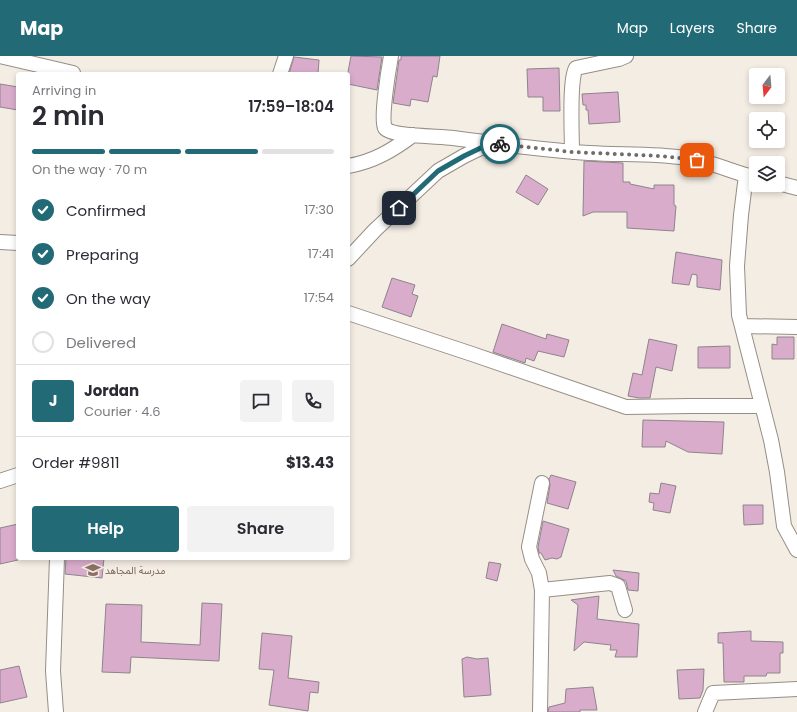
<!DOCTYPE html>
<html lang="en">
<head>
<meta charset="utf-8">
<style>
	:root { --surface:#fff; --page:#f2f2f3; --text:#2b2b33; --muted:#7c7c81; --line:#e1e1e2; --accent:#216a76 }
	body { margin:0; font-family:Poppins,"Noto Sans Arabic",sans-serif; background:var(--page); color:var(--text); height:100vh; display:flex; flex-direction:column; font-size:15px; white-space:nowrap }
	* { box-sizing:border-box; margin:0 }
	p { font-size:13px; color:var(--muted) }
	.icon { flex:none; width:22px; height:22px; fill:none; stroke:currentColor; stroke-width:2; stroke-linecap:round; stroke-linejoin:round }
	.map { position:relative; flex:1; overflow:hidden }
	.side { position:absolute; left:16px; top:16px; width:334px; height:488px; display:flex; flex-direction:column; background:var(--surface); border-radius:4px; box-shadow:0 2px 6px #0003 }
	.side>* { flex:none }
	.needle { width:26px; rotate:196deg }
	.controls { position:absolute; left:749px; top:12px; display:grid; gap:8px }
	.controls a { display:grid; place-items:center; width:36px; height:36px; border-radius:4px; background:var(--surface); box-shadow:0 2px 6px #0003; font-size:20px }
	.pin { position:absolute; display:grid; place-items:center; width:34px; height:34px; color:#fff; margin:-17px; border-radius:8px; box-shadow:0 2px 6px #0006 }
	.courier { position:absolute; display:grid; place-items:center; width:40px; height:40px; margin:-20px; border:3px solid #216a76; border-radius:50%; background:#fff; color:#222; box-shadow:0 1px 5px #0007 }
	.overview em { font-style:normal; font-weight:600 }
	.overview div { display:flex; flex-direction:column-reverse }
	.overview { display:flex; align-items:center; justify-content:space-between; height:68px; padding:0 16px }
	h1 { font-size:26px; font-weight:600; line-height:30px }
	.bar { display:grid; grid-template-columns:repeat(4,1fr); gap:6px 4px; align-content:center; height:48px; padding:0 16px }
	.bar i { height:5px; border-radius:3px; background:var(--line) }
	.bar .selected { background:var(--accent) }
	.bar p { grid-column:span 4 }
	.line { display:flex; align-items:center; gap:10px; padding:0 16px; border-top:1px solid var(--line) }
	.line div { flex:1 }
	.round { display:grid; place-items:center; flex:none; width:42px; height:42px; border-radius:4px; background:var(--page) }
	ol { padding:0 16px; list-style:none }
	li { display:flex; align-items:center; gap:12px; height:44px }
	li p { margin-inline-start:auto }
	li .icon { padding:4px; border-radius:50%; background:var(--accent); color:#fff; stroke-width:4 }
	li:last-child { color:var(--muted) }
	li i { width:22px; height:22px; border:2px solid var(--line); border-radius:50% }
	.primary-button { display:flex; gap:8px; margin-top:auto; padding:8px 16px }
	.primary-button a { flex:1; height:46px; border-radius:4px; background:var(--accent); color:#fff; font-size:16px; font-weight:600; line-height:46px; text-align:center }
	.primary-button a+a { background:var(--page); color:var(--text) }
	header { display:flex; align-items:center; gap:24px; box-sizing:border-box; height:56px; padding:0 20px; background:var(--accent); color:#fff }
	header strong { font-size:19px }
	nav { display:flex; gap:22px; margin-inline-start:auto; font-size:14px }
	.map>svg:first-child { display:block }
	.building { fill:#d9accc; stroke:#8e848b }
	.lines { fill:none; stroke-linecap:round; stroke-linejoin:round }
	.minor-casing { stroke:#958e86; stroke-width:16 }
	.minor { stroke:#fff; stroke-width:14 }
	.done { stroke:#716c67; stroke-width:4; stroke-dasharray:0 7.2 }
	.route { stroke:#216a76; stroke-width:5 }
	.labels { text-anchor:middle; stroke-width:3.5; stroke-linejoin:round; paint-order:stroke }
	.education-label { font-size:10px; fill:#785e54; stroke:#f4ede4; text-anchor:start }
</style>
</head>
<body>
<header>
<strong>Map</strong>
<nav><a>Map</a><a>Layers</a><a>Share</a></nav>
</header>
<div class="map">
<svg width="797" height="656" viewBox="0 0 797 656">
	<rect width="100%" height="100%" fill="#f4ede4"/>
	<path class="building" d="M351,0L382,1L377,34L348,28V16Z
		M401,0H440L437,21L433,20L428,46L411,43L410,50L393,47L399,4H401Z
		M294,1L319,4L318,18H289Z
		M559,12L560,55H543V41H528L527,13Z
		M0,28L18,31V54L0,51Z
		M618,36L620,66L589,68L588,54H586V49H583L582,38Z
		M584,105L623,107V126H630V128L654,133V129H674V149L676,150L674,175L627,172V156H593L583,160Z
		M526,119L548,133L538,149L516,136Z
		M676,196L722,204L720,234L697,231V219L692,218L689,229L672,227Z
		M392,222L415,229L412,238L418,240L411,261L382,251Z
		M502,268L546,283L547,278L569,284L564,301L538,295L534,305L526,302L525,307L493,296Z
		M777,281H794V303H772V288L777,289Z
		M649,283L677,289L672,315L656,311L650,342H639L628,340L633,317L642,319Z
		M730,290V312H698V291Z
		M643,364L724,366L722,398L688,396L666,385L665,391H642Z
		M551,419L576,426L568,453L547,447L550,429L549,423Z
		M661,427L676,430L670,457L653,454L654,447L649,446L650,437L659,438Z
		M743,449H763V468L744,469Z
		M543,465L569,473L561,501L557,503L552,502L545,504L541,497H539L538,491Z
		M18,468V504L0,508V472Z
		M66,502H104L102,522L65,518Z
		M489,506L501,508L497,525L486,522Z
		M613,514L639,517L638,535L628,534L626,525L616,520Z
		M599,540L597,563L639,568L637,601H615L617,594H610L611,589L584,586L574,595L578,549L571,544Z
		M202,547L222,548L219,605L131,601L130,617L102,616L106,548L142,549L141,586L200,589Z
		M751,575V585L783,586V597H780V617H767L766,620H744V626H724L723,587H718V577Z
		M262,577L292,580L288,622L319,626L318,637L310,636L308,655L269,649L274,614L259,613Z
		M467,601L477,603L488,602L491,639L464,641L462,603Z
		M19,610L27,641L0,647V614Z
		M704,613L703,634L700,642L679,643L677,614Z
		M593,631L597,654H580V656H548L549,651L565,647L566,633Z"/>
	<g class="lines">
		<g class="minor-casing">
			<path id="minor" d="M0,0L73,17
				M391,0C389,11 380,65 385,72C392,81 440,80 453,82C498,88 543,94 589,97C621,99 654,97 686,102C710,105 732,116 756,122
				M280,18L286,0
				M572,96C572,79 569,24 576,12L619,3L626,0
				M348,110C373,106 393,94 413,79
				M746,119L741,159L737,210L739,259L771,384L777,416L784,470L797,494
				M778,127L797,132
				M0,186L18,187
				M348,203L375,174L438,115L464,100L491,87
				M348,257L472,298L626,351L690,350H762
				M742,270L797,271
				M0,425L18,419
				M542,534L610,527L618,530L625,554
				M56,656L53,615L57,502
				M540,656L542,534L539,517L532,503L529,491L542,427
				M705,656L713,637L797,633"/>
		</g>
		<use href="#minor" class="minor"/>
	</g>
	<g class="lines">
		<path class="done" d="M500,88L572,96L660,100L697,104"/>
		<path class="route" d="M399,152L438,115L464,100L491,87L500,88"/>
	</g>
	<defs>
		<g id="school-bare" transform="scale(1.2)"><path d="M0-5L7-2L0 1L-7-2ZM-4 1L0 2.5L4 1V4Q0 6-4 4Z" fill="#8d6e63" stroke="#f4ede4" stroke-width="2.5" paint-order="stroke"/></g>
	</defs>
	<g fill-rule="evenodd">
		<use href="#school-bare" x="93" y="514"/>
	</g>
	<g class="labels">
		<g class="education-label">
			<text x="105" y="518">مدرسة المجاهد</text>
		</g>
	</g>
</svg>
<div class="controls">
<a><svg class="needle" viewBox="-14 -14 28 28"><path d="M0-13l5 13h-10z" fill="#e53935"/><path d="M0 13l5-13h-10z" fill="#7c7c81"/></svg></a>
<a><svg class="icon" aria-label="locate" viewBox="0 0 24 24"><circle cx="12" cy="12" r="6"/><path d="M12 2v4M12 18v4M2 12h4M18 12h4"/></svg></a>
<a><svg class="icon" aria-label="layers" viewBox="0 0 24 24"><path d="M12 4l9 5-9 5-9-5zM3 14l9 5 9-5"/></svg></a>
</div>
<div class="pin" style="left:697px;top:104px;background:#ea580c"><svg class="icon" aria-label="bag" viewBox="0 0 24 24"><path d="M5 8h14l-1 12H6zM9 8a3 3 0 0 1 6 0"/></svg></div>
<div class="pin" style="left:399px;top:152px;background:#1f2937"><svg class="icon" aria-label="home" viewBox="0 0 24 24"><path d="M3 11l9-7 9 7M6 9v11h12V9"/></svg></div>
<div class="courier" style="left:500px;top:88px"><svg class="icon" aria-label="bike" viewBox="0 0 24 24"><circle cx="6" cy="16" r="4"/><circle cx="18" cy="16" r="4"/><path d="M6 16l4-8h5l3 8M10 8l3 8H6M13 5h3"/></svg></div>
<section class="side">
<div class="overview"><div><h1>2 min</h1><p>Arriving in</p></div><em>17:59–18:04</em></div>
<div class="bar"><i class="selected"></i><i class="selected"></i><i class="selected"></i><i></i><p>On the way · 70 m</p></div>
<ol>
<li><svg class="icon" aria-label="check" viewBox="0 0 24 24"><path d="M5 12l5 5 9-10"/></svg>Confirmed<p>17:30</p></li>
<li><svg class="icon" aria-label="check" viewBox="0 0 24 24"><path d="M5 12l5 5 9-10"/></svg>Preparing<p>17:41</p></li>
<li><svg class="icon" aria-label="check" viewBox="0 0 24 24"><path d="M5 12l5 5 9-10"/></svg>On the way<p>17:54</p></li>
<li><i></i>Delivered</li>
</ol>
<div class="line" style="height:72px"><b class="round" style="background:var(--accent);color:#fff">J</b><div><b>Jordan</b><p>Courier · 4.6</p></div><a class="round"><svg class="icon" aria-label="chat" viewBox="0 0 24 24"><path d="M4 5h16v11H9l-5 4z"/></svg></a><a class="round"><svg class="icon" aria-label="phone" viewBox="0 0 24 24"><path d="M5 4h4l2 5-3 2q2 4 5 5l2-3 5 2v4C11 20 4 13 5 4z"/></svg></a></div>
<div class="line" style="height:52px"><div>Order #9811</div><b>$13.43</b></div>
<div class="primary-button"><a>Help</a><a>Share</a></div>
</section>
</div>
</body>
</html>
